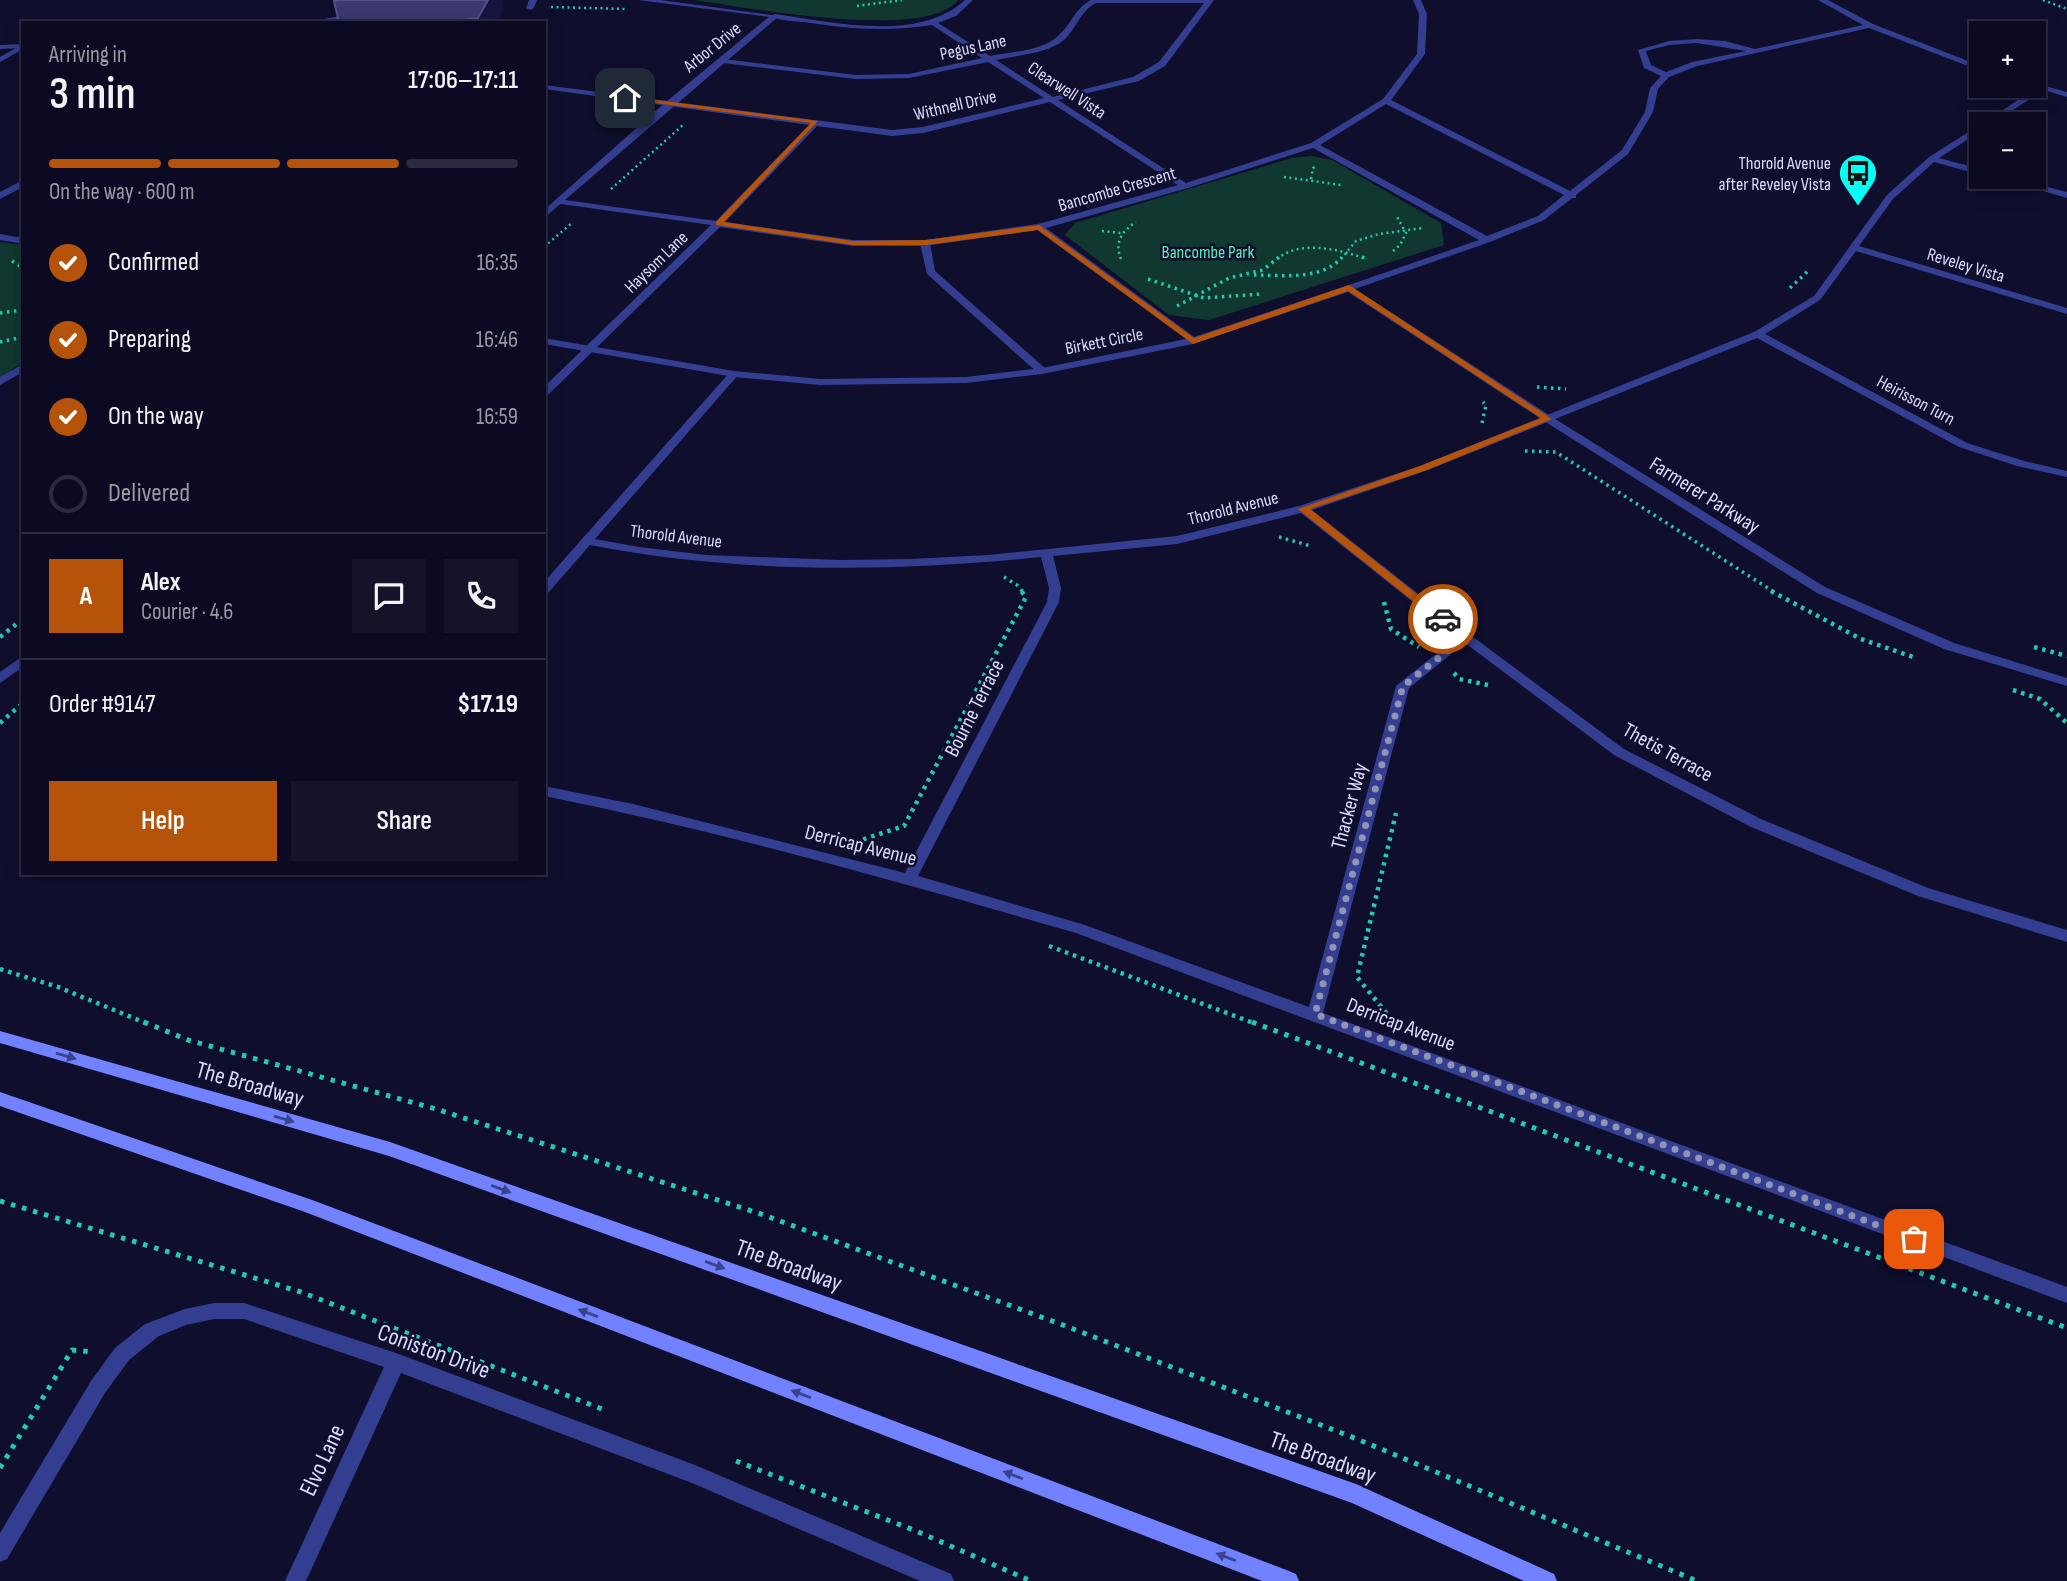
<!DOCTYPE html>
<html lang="en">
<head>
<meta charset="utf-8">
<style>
	:root { --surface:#0b0a22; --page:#14132a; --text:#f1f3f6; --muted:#9a9aa5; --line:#2b2b40; --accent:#b45309 }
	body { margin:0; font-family:"Sofia Sans Condensed",sans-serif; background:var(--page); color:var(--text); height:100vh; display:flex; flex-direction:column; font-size:26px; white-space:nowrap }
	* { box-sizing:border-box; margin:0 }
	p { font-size:23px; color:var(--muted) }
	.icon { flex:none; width:38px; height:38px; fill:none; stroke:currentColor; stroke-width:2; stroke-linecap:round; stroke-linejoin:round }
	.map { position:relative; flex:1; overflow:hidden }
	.sheet { position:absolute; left:21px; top:21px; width:525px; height:854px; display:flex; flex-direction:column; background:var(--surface); border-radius:0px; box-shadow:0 4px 18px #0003,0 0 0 2px var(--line) }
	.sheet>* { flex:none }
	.controls { position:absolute; left:1969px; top:21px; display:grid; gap:14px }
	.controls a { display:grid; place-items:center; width:77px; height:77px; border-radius:0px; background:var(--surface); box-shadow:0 4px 18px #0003,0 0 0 2px var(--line); font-size:35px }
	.pin { position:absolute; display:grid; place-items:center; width:60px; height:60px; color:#fff; margin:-30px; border-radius:14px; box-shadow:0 4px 10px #0006 }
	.courier { position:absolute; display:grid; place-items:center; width:70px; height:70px; margin:-35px; border:5px solid #b45309; border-radius:50%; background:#fff; color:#222; box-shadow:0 2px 9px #0007 }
	.overview em { font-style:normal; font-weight:600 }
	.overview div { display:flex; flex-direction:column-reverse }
	.overview { display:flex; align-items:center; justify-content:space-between; height:119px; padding:0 28px }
	h1 { font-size:46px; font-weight:600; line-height:52px }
	.bar { display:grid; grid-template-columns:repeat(4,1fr); gap:10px 7px; align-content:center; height:84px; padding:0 28px }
	.bar i { height:9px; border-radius:5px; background:var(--line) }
	.bar .selected { background:var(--accent) }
	.bar p { grid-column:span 4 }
	.line { display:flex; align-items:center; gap:18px; padding:0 28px; border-top:2px solid var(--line) }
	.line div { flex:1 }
	.round { display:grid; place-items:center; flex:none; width:74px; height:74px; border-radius:0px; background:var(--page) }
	ol { padding:0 28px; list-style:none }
	li { display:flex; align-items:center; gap:21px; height:77px }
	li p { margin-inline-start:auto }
	li .icon { padding:7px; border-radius:50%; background:var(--accent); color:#fff; stroke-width:4 }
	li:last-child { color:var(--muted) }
	li i { width:38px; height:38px; border:4px solid var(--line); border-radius:50% }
	.cta { display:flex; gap:14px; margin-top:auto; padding:14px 28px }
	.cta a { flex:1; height:80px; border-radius:0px; background:var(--accent); color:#fff; font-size:28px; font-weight:600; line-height:80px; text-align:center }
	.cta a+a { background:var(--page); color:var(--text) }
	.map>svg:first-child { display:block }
	.green { fill:#103831 }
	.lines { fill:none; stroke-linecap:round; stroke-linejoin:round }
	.path-far3 { stroke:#22cba9; stroke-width:2.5; stroke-dasharray:2 3.5; stroke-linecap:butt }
	.path-far2 { stroke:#22cba9; stroke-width:3.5; stroke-dasharray:2.5 4.5; stroke-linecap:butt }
	.path-far1 { stroke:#22cba9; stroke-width:4.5; stroke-dasharray:3.5 5; stroke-linecap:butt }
	.path { stroke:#22cba9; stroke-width:5; stroke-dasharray:4.5 7; stroke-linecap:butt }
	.service { fill:#343e91; fill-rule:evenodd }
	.minor { fill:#343e91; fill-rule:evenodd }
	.tertiary { fill:#343e91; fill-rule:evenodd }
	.secondary { fill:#7181ff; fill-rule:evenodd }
	.shaded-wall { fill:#161442 }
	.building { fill:#3b396e; stroke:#545284; stroke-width:2 }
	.oneway { fill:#3b428c }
	.route { fill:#b45309 }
	.done { stroke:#9393b6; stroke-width:7; stroke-dasharray:0 12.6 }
	.labels { text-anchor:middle; stroke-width:5; stroke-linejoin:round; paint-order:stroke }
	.far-street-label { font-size:18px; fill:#dadbff; stroke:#0f0e2d }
	.far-poi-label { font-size:18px; fill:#dadbff; stroke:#0f0e2d; text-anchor:end }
	.far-park-label { font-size:18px; fill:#58edb3; stroke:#0f0e2d }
	.street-label { font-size:21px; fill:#dadbff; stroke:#0f0e2d }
	.near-street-label { font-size:24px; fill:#dadbff; stroke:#0f0e2d }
</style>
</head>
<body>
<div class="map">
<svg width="2067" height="1581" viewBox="0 0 2067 1581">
	<rect width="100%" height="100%" fill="#0f0e2d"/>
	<path class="green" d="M694,0H958C927,42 745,7 694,0Z
		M1312,156L1332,160L1441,223L1444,245L1209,320L1169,315L1065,235L1075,223L1292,158Z
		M0,242L23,245V362L0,378Z"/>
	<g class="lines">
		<path class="path-far3" d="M2043,0L2067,9
			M857,6L902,0
			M551,7L626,9
			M202,23L207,20
			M1284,177L1341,185
			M1311,179L1313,168L1316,167
			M611,189L683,125
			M1102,231L1121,233
			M544,247L573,222
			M1393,251L1400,245L1406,233L1396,215
			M1121,259C1114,242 1122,231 1136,222
			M1277,259C1301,239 1341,250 1367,259
			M1341,259L1356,241L1379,234L1423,228"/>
		<path class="path-far2" d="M1362,257L1368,259
			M12,261L23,268
			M1254,275C1282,275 1322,281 1342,257
			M1148,279L1204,298L1262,294
			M1790,288L1809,270
			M1177,306L1229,278L1263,270L1279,257
			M0,313L23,310
			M0,342L23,337
			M1537,387L1566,389
			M1482,423L1486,405L1483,402
			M1525,451L1556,452L1774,592
			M1279,537L1311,546
			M1004,577L1017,585L1023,592"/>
		<path class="path-far1" d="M1771,591L1861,639L1916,658
			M1384,602L1391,629L1419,647
			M0,637L23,619
			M2034,647L2067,656
			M1454,673L1459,679L1488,685
			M2013,690L2040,699L2067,723
			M0,723L23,703
			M855,842L904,826L1026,597L1021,591
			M1049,946L1256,1024
			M0,969L58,987L148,1024
			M1392,1020L1357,977L1396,813"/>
		<path class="path" d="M144,1022L188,1040L436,1109L761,1214L1063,1325L1357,1439L1697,1581
			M1252,1022L2067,1328
			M0,1201L301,1292L607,1411
			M736,1461L916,1531L1031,1581
			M0,1468L72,1350L93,1352"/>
		<path class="service" d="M529,0H537L534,8L530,10L526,8Z
			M925,240L930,243L935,271L1046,369V373H1038L927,274L920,243Z"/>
		<path class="minor" d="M965,0H973L956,16L938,23L990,56C1011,52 1042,51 1058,36C1071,25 1075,8 1091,0H1214L1165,66L1139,81L1058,100L1186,183L1311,143L1383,99L1417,54L1419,14L1413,0H1421L1427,14L1425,54L1391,100L1570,191L1622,150L1645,112L1650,88L1661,76L1644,68L1638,50L1669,41L1697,39L1725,41L1755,49L1863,25L1818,0H1828L1873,24L1981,66V71L1869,28L1697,66L1669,77L1658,89L1653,112L1628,154L1576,195V198H1572L1544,220L1490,242L1349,291L1346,290V286L1479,240L1313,148L1188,188L1046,228L1197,339L1198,341L1193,344L1037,230L925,246H853L720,227L548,395L544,396V387L711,225L561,204L556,201L558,199L716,221L809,125L544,89V85L892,130L923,127L1044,98L988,62L909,78L856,79L723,63L719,61L723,59L856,75L909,74L982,58L932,25C888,32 847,29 804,22C793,21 780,21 771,16L775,14C833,22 918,43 965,0ZM1096,3H1204L1159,62L1133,77L1053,97L996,60C1017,55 1047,54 1064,40C1077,28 1080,11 1096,3ZM1697,43L1746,51L1692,62L1666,72L1651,65L1646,51L1669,45ZM1050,102L1178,185L1038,224L925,240H853L725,222L817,126L892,136L923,133ZM1386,104L1564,195L1538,216L1487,236L1320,145Z
			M23,44V49L0,62V57Z
			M2034,83L2067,92V97L2044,90L1991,124H1982L2036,88L2031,86Z
			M1981,124V131L1939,158L1981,169V175L1934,162L1893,199L1859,246L2067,308V314L1856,251L1820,300L1765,334L1967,443L2024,461L2067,471V477L2017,466L1959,447L1757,338L1428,470L1312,510L1469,634L1624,749L1761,819L1928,888L2067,930V942L1918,896L1751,827L1614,755L1465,643L1409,688L1323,1013L2067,1287V1303L1076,933C900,882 724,832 544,796V786L633,804L905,873L1047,602L1049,588L1041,557C892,572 738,574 590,545L548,593L544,594V582L730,372L734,371L739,374L595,539L639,547L706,555L839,560L911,559L988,555L1177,536L1299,506L1420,466L1754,332L1814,296L1887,195L1929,157ZM1301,513L1457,637L1396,686L1309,1007L1085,925L918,876L1059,602L1061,588L1053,556L1177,544Z
			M1996,177H2009L2067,192V198Z
			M23,180V187L0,199V192Z
			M0,234L23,238V244L0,240Z
			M23,364V372L0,385V377Z
			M214,1303H244L396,1353L695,1465L951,1574L954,1581H920L692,1483L401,1373L306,1581H285L384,1367L244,1319H214L186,1325L159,1336L129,1360L105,1393L7,1559L0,1562V1533L91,1381L115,1348L145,1324L185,1309Z"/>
		<path class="tertiary" d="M638,0H660L779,16L544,218V210L667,101L769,17Z
			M356,13L360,15L359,17L322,23H302Z
			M23,44V48L0,49V45Z
			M1349,285L1552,417L1825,587L1954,643L2067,678V686L1944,649L1817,593L1544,421L1348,292L1193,344L1042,374L966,383L820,385L734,377L544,344V338L734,371L820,379L966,377L1042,368L1191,338Z
			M23,656V667L0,683V672Z"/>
		<path class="secondary" d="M0,1031L390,1142L1356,1484L1554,1574L1557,1581H1524L1352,1503L389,1156L0,1043Z
			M0,1092L315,1201L1289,1571L1296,1574L1299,1581H1262L305,1212L0,1106Z"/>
	</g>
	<path class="shaded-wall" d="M488,0H502L504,9L497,23H439Z"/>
	<path class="building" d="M340,0H488L478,18L439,23H339L334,1Z"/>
	<defs><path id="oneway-solid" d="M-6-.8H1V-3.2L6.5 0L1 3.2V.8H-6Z" transform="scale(1.75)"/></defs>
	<g class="oneway">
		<use href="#oneway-solid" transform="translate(66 1056) rotate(16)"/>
		<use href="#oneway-solid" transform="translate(284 1119) rotate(16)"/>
		<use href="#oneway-solid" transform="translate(501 1189) rotate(20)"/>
		<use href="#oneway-solid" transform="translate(715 1265) rotate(20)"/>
		<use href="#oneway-solid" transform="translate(588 1313) rotate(-159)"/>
		<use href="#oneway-solid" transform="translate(801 1394) rotate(-159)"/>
		<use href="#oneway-solid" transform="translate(1013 1475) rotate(-159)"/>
		<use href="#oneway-solid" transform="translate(1226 1557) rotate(-159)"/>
	</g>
	<path class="route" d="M625,96L818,121L724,222L853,241L926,240L1039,225L1194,338L1349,285L1552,419L1427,470L1310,509L1448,619L1439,622L1298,509L1420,466L1541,418L1348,291L1193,344L1038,230L926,245H853L716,225V222L811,123L623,99Z"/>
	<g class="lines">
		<path class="done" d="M1443,619L1465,637L1403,686L1315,1014L1914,1239"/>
	</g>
	<defs>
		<g id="bus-pin" transform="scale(2.0125)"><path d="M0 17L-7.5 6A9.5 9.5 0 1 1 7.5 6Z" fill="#06fff5" stroke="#0f0e2d"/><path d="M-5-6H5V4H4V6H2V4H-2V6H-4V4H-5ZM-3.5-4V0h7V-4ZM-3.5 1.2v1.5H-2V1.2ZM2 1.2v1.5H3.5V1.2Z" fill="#111"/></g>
	</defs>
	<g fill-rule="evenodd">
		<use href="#bus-pin" x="1858" y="173"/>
	</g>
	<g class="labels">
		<g class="far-street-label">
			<text transform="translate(712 47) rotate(-39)" y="6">Arbor Drive</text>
			<text transform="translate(973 47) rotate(-12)" y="6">Pegus Lane</text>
			<text transform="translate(1067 90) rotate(33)" y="6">Clearwell Vista</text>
			<text transform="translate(955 105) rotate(-13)" y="6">Withnell Drive</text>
			<text transform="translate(1117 189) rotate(-16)" y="6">Bancombe Crescent</text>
			<text transform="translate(656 262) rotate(-44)" y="6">Haysom Lane</text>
			<text transform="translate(1966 265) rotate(17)" y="6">Reveley Vista</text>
			<text transform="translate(1104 341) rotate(-11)" y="6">Birkett Circle</text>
			<text transform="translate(1916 400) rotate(28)" y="6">Heirisson Turn</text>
			<text transform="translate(1233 508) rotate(-14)" y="6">Thorold Avenue</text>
			<text transform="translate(676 536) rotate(7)" y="6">Thorold Avenue</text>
		</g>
		<g class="far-poi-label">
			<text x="1831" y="169">Thorold Avenue<tspan x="1831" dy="21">after Reveley Vista</tspan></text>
		</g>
		<g class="far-park-label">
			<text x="1208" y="258">Bancombe Park</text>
		</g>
		<g class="street-label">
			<text transform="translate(1705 495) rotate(32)" y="7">Farmerer Parkway</text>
			<text transform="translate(974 708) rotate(-63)" y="7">Bourne Terrace</text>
			<text transform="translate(1668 752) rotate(29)" y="7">Thetis Terrace</text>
			<text transform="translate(1349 806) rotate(-75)" y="7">Thacker Way</text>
			<text transform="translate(861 845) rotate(14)" y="7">Derricap Avenue</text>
			<text transform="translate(1401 1024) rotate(21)" y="7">Derricap Avenue</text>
		</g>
		<g class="near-street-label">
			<text transform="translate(250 1084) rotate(16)" y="8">The Broadway</text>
			<text transform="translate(789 1265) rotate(20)" y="8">The Broadway</text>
			<text transform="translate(434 1351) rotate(20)" y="8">Coniston Drive</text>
			<text transform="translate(1323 1457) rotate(20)" y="8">The Broadway</text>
			<text transform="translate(322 1460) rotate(-65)" y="8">Elvo Lane</text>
		</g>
	</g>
</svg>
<div class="controls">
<a>+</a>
<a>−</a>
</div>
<div class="pin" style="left:1914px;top:1239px;background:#ea580c"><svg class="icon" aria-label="bag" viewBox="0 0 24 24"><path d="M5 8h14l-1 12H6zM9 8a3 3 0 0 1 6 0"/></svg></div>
<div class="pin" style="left:625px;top:98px;background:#1f2937"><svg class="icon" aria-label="home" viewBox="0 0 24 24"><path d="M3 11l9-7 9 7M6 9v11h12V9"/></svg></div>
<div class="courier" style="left:1443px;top:619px"><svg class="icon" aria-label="car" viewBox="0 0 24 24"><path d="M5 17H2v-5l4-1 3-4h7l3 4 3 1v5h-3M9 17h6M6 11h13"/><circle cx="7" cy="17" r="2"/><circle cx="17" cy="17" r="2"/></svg></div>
<section class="sheet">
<div class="overview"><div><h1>3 min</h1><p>Arriving in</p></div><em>17:06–17:11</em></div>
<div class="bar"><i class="selected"></i><i class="selected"></i><i class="selected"></i><i></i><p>On the way · 600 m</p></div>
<ol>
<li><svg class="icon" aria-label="check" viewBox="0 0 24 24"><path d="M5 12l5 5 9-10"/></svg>Confirmed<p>16:35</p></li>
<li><svg class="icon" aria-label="check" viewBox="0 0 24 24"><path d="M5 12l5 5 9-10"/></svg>Preparing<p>16:46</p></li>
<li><svg class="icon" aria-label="check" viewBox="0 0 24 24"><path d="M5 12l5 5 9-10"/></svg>On the way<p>16:59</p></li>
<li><i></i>Delivered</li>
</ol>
<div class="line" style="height:126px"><b class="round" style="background:var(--accent);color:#fff">A</b><div><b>Alex</b><p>Courier · 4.6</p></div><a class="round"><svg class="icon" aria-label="chat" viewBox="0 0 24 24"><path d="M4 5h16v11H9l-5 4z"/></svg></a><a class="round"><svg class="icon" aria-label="phone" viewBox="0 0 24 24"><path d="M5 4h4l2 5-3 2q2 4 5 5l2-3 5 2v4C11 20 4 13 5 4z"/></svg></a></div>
<div class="line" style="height:91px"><div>Order #9147</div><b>$17.19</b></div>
<div class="cta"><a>Help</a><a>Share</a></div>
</section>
</div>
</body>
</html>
